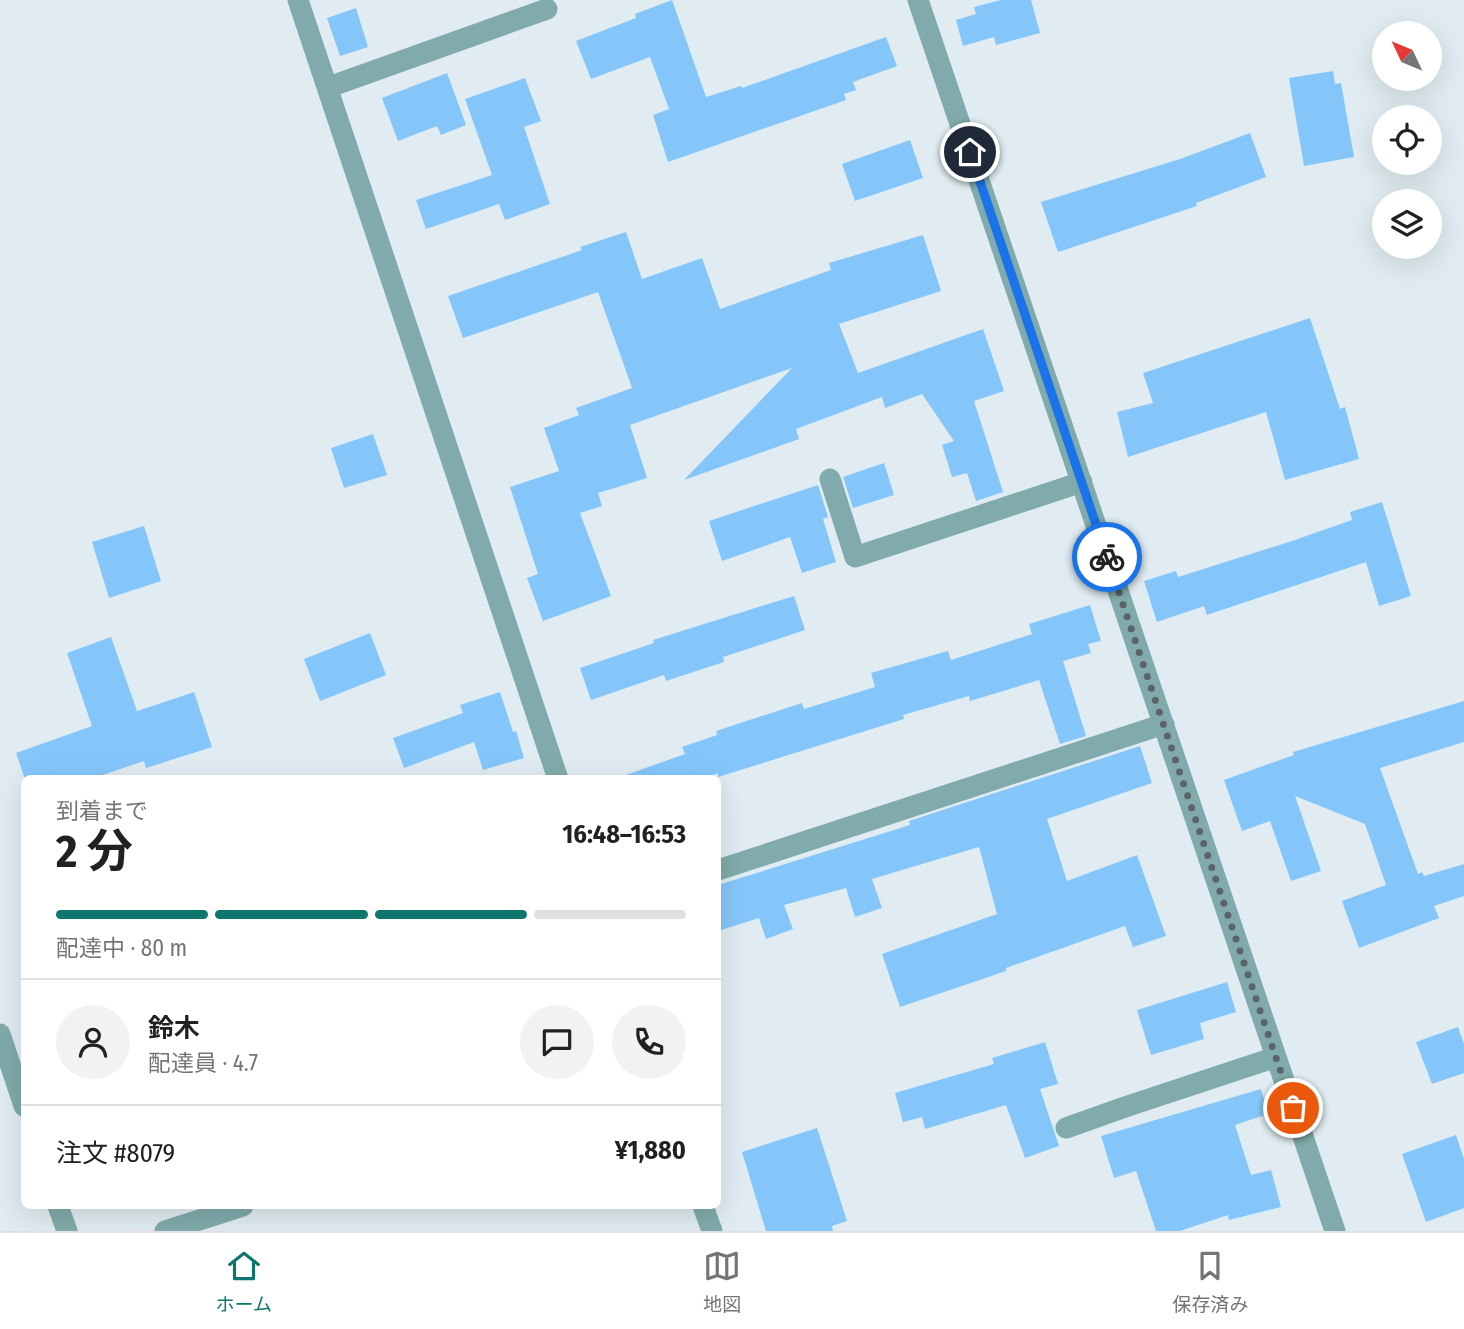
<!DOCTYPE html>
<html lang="ja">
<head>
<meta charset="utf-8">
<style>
	:root { --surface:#fff; --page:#f2f2f2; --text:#202124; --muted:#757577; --line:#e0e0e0; --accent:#0f766e }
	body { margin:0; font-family:"Fira Sans Condensed","Noto Sans JP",sans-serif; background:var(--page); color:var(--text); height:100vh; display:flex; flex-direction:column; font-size:26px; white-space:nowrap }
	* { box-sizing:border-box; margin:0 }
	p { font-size:23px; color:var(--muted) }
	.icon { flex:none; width:38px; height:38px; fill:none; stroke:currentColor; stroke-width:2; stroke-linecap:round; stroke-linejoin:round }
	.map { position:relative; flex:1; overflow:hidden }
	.sheet { position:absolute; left:21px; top:775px; width:700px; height:434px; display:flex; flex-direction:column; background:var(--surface); border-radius:10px; box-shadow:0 7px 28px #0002 }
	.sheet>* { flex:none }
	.needle { width:46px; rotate:314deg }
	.fabs { position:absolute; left:1372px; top:21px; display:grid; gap:14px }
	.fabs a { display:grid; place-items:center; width:70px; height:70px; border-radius:50%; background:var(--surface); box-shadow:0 7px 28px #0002; font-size:35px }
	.pin { position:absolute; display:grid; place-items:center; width:60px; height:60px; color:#fff; margin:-30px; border:4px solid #fff; border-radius:50%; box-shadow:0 2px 7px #0007 }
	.courier { position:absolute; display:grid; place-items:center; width:70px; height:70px; margin:-35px; border:5px solid #1a73e8; border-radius:50%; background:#fff; color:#222; box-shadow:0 2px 9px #0007 }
	.headline em { font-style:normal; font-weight:700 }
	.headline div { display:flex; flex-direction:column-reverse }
	.headline { display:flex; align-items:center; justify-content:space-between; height:119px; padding:0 35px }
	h1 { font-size:46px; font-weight:700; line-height:52px }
	.bar { display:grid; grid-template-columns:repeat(4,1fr); gap:10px 7px; align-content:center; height:84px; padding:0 35px }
	.bar i { height:9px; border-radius:5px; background:var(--line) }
	.bar .on { background:var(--accent) }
	.bar p { grid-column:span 4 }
	.line { display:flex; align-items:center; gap:18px; padding:0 35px; border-top:2px solid var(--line) }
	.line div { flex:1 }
	.round { display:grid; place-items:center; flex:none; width:74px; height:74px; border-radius:37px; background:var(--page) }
	.menu { display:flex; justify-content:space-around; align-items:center; height:98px; border-top:2px solid var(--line); background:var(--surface); font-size:19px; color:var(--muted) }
	.menu a { display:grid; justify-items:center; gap:4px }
	.menu .on { color:var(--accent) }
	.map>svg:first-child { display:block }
	.building { fill:#85c6fa }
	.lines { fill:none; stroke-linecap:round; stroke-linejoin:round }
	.minor { stroke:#80aaab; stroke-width:21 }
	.done { stroke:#5d6467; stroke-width:7; stroke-dasharray:0 12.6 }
	.route { stroke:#1a73e8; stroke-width:9 }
</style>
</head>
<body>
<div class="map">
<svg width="1464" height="1231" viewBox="0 0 1464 1231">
	<rect width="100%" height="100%" fill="#e0ecf1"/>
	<path class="building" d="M672,0L706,97L741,86L742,88L886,37L897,66L853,82L856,90L844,94L846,100L668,162L653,115L669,109L650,57L591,79L576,41L636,18L635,14Z
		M1001,0H1031L1040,33L996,45L994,37L963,46L956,20L976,14L974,7Z
		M356,8L368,47L340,56L327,18Z
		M1333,71L1335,84L1341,83L1354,157L1304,166L1289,78Z
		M447,73L466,125L441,135L437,126L398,141L382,98Z
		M525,78L541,121L524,127L550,204L505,220L499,204L426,229L416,200L492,175L465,99Z
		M1250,133L1266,177L1196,203L1197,206L1058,252L1041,202L1180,159Z
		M910,140L923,178L855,201L842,164Z
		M626,232L642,279L702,258L720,309L831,270L829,263L923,235L941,291L839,324L858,373L983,329L1004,391L974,401L1003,492L976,501L967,473L952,477L942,445L954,441L922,394L885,408L882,397L796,429L799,439L684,480L792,368L630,425L647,478L598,493L602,506L580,513L611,596L543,621L527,578L538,574L510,487L559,471L544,428L579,415L576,408L632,388L598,292L463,338L448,296L582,250L580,247Z
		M1310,318L1340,409L1345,407L1359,459L1285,480L1266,412L1128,457L1117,412L1153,403L1143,373Z
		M373,434L387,475L344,488L331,448Z
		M884,463L894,495L853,508L843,477Z
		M818,485L828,517L823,519L836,562L802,573L790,537L722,561L709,521Z
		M1382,502L1411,596L1379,606L1366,562L1207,615L1204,606L1157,622L1144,581L1176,571L1178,577L1292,541L1352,520L1350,512Z
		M144,526L161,581L109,598L92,542Z
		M794,596L805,630L723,657L724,662L666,681L664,675L591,700L580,668L654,643L653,640Z
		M1090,605L1101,641L1088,644L1091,653L1063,661L1086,736L1060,744L1039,680L970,701L969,696L903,715L904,719L718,777V773L705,779H627L626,775L685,754L682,747L717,735L716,731L802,703L804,709L875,687L871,673L948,651L951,660L1032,634L1029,624Z
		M370,633L386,675L320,701L304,659Z
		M111,637L137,711L194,692L212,747L146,768L144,761L91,779H25L16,753L92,726L67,653Z
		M500,692L513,732L516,731L524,758L483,770L474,742L404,768L393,738L463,713L460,705Z
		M1464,701V742L1380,768L1418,874L1422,872L1424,876L1464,864V896L1434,906L1439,918L1359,948L1342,901L1386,885L1365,824L1295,796L1321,871L1291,881L1270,821L1242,831L1224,780L1294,755L1293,752Z
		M1140,746L1152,783L1047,819L1067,881L1137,855L1166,936L1133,947L1125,926L1006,968V971L900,1007L882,954L997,914L979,847L872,879L882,908L855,917L846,888L784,905L793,929L766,939L759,918L718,931V885L910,825L909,821Z
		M1227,982L1236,1012L1200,1023L1204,1039L1151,1055L1137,1010Z
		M1458,1027L1464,1044V1073L1432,1084L1416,1042Z
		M1045,1042L1058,1084L1040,1089L1059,1146L1025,1158L1006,1105L925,1129L922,1117L903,1122L895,1093L994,1064L992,1058Z
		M1261,1089L1268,1114L1235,1125L1251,1175L1271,1170L1281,1207L1229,1220L1228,1215L1180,1231H1156L1136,1171L1114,1178L1101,1136Z
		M817,1128L847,1221L832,1226L833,1231H766L742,1152Z
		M1456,1135L1464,1159V1208L1426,1222L1402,1154Z"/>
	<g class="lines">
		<path class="minor" d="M298,0L558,779
			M918,0L1335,1231
			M329,87L547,9
			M830,479L855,557L1082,482
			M718,870L1164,724
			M0,1034L24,1106
			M1066,1128L1125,1107L1276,1057
			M58,1206L67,1231
			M703,1206L712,1231
			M165,1231L243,1206"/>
	</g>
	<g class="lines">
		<path class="done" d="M1107,557L1293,1108"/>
		<path class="route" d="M970,152L1107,557"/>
	</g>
</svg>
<div class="fabs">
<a><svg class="needle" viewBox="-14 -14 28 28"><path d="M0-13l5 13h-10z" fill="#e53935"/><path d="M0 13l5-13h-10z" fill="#757577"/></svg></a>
<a><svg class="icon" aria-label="locate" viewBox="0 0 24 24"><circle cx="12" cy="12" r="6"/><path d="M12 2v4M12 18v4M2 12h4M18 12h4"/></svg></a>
<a><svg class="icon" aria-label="layers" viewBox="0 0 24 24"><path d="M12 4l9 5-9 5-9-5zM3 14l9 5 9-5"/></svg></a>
</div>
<div class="pin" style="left:1293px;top:1108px;background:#ea580c"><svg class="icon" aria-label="bag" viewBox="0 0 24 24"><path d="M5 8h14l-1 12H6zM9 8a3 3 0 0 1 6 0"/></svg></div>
<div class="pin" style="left:970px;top:152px;background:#1f2937"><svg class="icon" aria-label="home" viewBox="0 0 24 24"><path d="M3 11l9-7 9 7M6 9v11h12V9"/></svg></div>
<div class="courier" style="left:1107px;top:557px"><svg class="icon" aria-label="bike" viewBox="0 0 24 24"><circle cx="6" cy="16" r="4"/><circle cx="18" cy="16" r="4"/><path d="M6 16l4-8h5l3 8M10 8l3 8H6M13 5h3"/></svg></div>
<section class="sheet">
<div class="headline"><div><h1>2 分</h1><p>到着まで</p></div><em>16:48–16:53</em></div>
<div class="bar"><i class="on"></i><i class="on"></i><i class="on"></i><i></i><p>配達中 · 80 m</p></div>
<div class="line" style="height:126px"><a class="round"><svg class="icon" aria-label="person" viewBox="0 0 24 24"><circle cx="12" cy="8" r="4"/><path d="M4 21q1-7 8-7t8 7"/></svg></a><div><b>鈴木</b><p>配達員 · 4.7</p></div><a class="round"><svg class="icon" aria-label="chat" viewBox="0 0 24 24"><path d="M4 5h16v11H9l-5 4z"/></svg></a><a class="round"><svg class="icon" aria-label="phone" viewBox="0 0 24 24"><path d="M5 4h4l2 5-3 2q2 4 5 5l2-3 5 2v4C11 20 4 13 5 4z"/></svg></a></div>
<div class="line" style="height:91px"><div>注文 #8079</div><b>¥1,880</b></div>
</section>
</div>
<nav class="menu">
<a class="on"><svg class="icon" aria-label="home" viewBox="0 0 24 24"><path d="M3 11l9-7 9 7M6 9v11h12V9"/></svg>ホーム</a>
<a><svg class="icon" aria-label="map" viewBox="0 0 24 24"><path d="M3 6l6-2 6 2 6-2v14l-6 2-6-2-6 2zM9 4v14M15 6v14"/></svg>地図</a>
<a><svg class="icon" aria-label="saved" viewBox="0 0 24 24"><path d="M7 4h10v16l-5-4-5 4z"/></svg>保存済み</a>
</nav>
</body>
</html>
